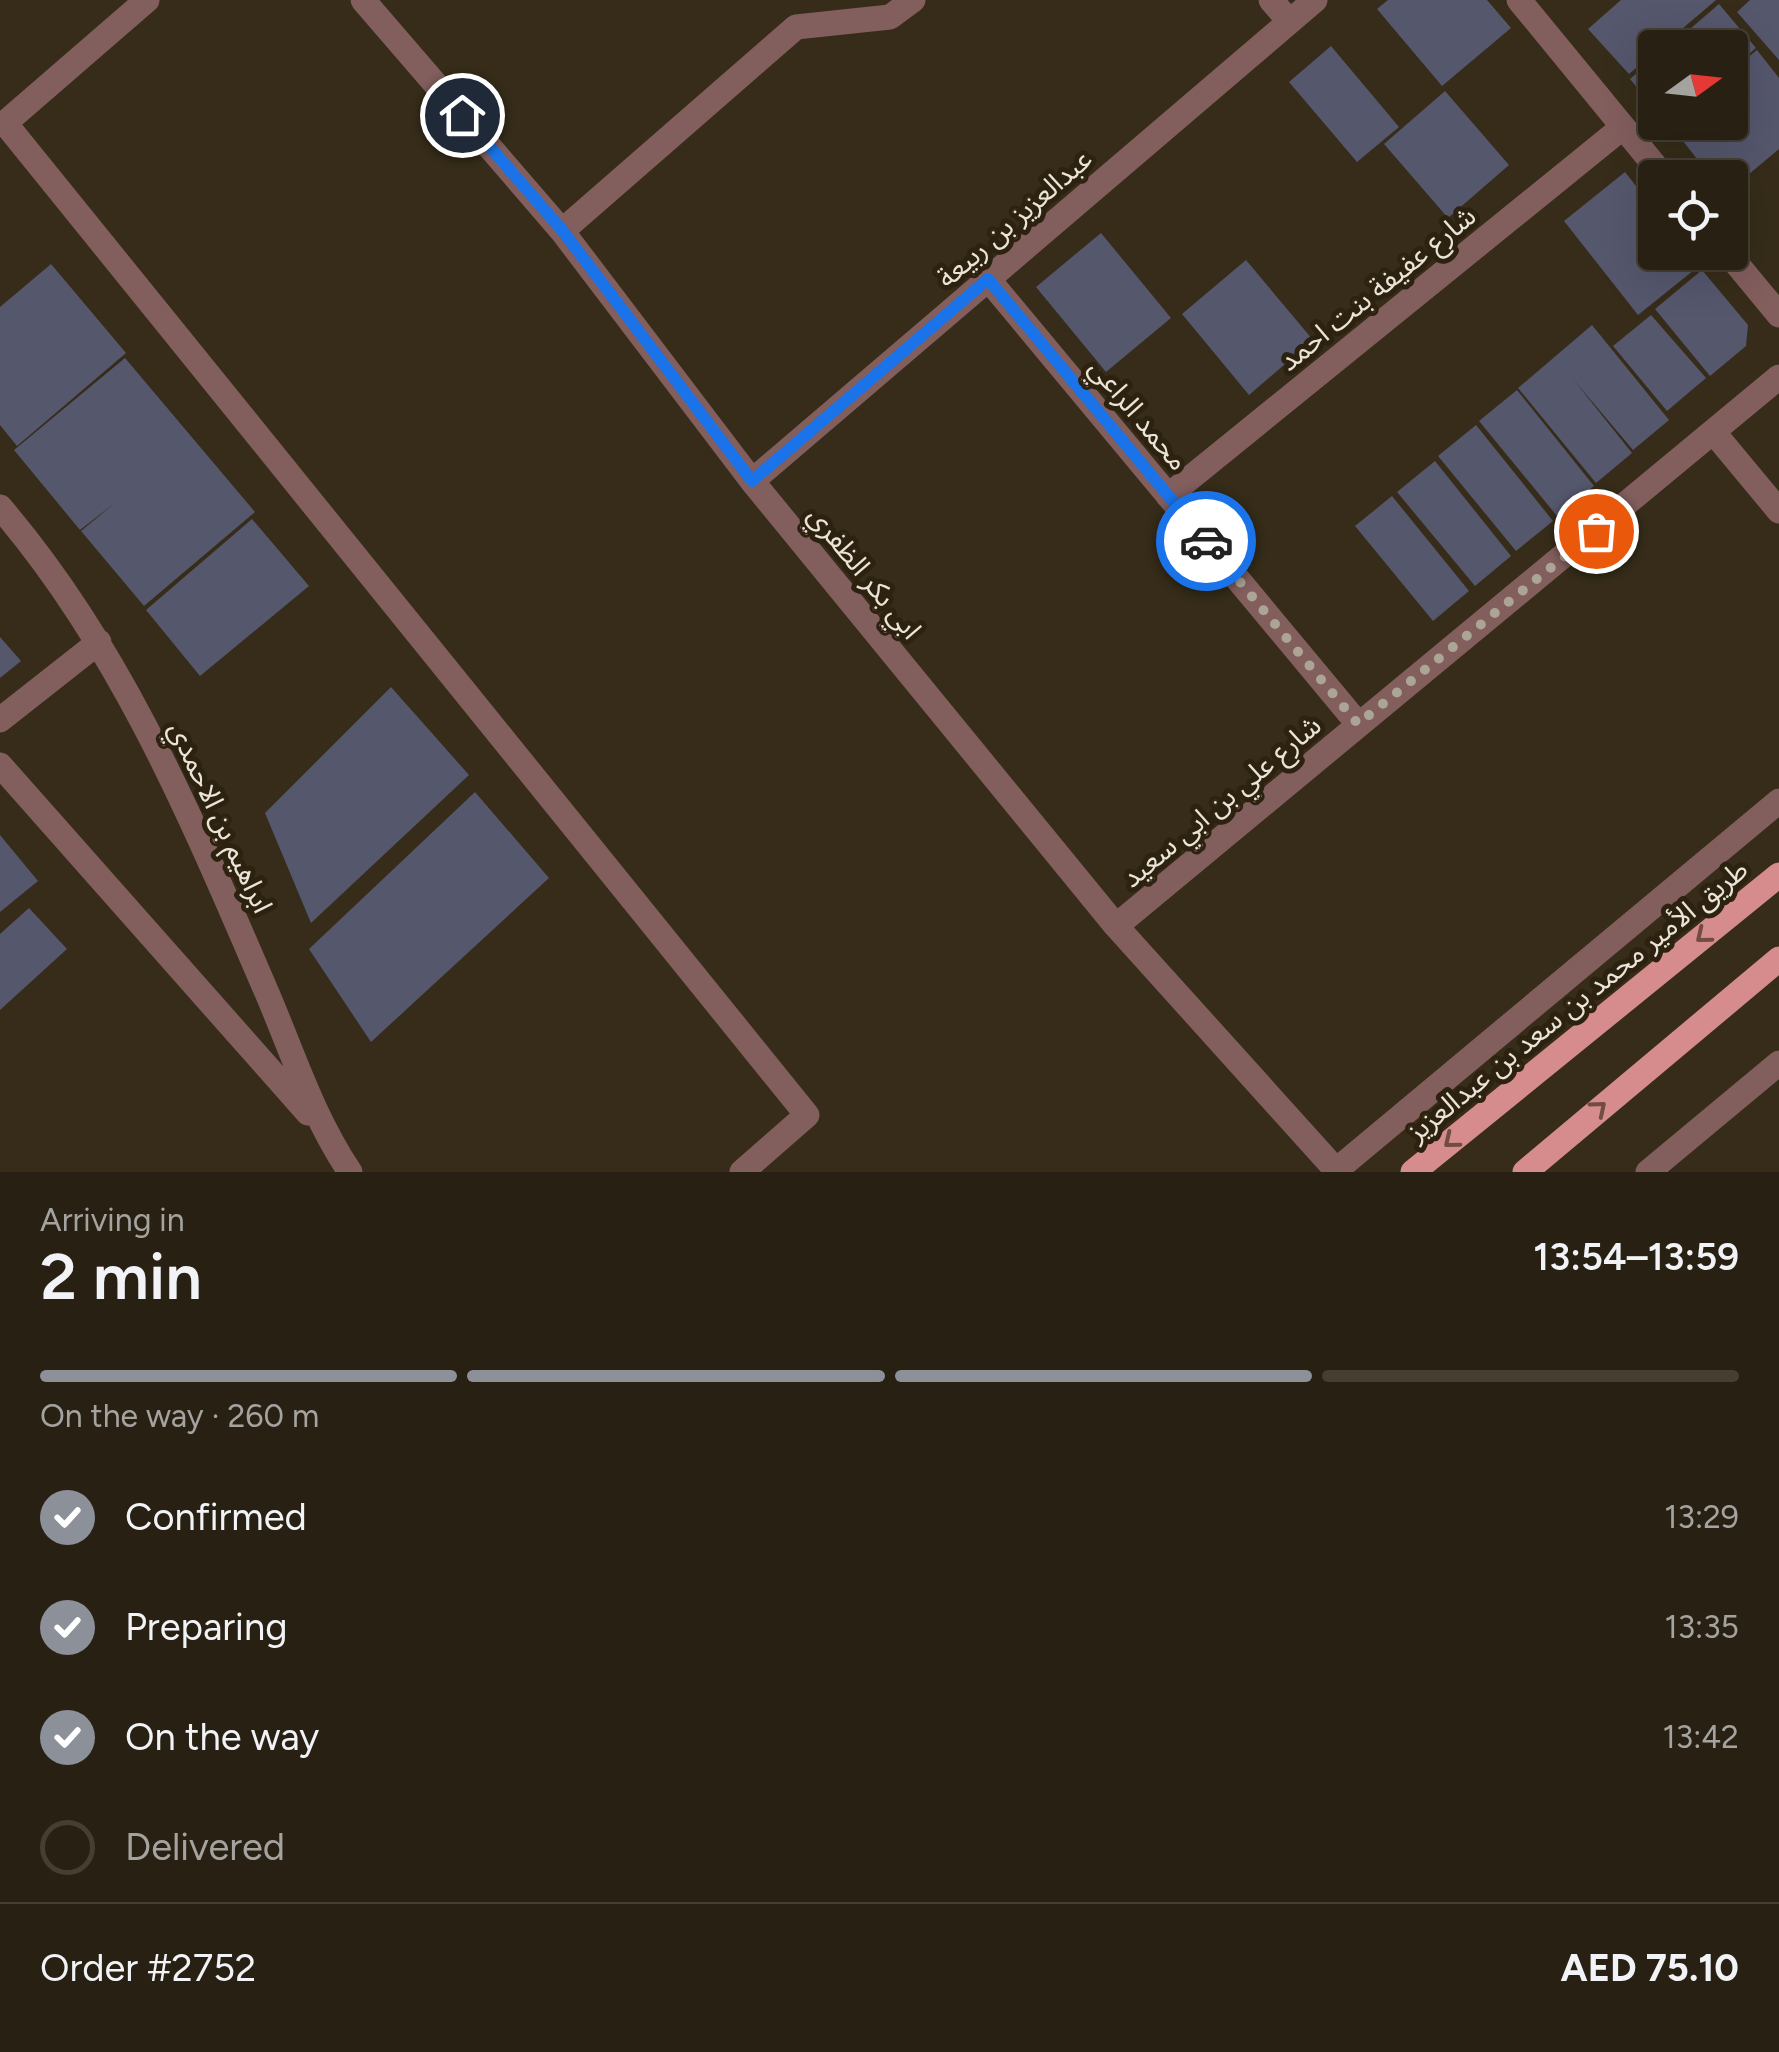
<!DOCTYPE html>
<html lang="en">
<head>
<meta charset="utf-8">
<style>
	:root { --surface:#282113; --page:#30291c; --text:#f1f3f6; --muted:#a5a3a0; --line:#443e33; --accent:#8c9099 }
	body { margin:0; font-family:Figtree,"Noto Sans Arabic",sans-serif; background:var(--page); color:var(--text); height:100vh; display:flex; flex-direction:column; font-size:38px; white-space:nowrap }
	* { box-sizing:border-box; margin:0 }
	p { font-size:32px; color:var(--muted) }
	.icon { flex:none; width:55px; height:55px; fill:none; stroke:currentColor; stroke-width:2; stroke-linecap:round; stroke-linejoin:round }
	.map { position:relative; height:1172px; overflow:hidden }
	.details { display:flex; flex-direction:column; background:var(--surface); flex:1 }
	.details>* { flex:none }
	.needle { width:65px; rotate:75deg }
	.controls { position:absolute; left:1638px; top:30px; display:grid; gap:20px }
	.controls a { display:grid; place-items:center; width:110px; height:110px; border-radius:10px; background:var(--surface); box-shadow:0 10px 40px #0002,0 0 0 2px var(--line); font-size:50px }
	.pin { position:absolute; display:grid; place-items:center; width:85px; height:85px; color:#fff; margin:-42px; border:5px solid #fff; border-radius:50%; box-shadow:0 2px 10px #0007 }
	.courier { position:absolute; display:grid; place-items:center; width:100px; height:100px; margin:-50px; border:8px solid #1a73e8; border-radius:50%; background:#fff; color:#222; box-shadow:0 2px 12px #0007 }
	.headline em { font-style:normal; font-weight:600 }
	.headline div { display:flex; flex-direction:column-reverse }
	.headline { display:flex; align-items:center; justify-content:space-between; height:170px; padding:0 40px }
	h1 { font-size:65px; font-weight:600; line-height:75px }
	.bar { display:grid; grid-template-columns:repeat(4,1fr); gap:15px 10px; align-content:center; height:120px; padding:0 40px }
	.bar i { height:12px; border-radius:8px; background:var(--line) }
	.bar .on { background:var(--accent) }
	.bar p { grid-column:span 4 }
	.line { display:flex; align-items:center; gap:25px; padding:0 40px; border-top:2px solid var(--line) }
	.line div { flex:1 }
	ol { padding:0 40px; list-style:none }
	li { display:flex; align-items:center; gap:30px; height:110px }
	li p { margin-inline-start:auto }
	li .icon { padding:10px; border-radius:50%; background:var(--accent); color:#fff; stroke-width:4 }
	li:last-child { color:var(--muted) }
	li i { width:55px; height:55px; border:5px solid var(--line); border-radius:50% }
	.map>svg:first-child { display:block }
	.building { fill:#55576d }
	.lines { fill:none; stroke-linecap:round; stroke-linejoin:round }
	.minor { stroke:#825e5d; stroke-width:25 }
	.major { stroke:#d68c8c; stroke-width:25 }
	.oneway { stroke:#704c41 }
	.done { stroke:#aca495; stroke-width:10; stroke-dasharray:0 18 }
	.route { stroke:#1a73e8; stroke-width:12 }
	.labels { text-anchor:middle; stroke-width:10; stroke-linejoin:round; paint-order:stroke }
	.street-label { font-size:28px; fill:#ebe4d8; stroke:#2c220f }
</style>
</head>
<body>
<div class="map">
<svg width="1779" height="1172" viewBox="0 0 1779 1172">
	<rect width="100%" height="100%" fill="#362c19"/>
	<path class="building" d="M1388,0H1487L1511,28L1442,86L1377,9Z
		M1621,0H1716L1629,74L1588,29Z
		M1750,0H1779V60L1737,12Z
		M1719,4L1756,48L1730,70V48H1668Z
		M1331,46L1399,127L1357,162L1289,82Z
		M1757,50L1779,78V149L1730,190V178H1712L1668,122H1730V72Z
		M1655,58V109L1630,79Z
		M1445,91L1509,165L1448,218L1384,144Z
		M1625,172L1655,210V252H1689L1699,266L1638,315L1564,221Z
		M1101,233L1171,318L1106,372L1036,287Z
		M1246,260L1313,340L1249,395L1182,314Z
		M51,264L126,353L17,446L0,425V307Z
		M1702,270L1748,325L1746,346L1710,376L1655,309Z
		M1651,315L1706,378L1667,411L1613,346Z
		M1592,325L1669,420L1633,450L1573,379L1632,453L1596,483L1518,388Z
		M125,358L255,512L144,606L81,531L116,502L80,530L14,450Z
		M1517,390L1594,486L1557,516L1479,421Z
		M1476,425L1553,521L1516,551L1438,456Z
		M1435,461L1511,556L1475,586L1397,492Z
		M1392,496L1469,591L1433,621L1355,526Z
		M252,519L309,586L200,676L146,610Z
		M0,637L21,661L0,678Z
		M391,687L469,775L311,923L265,813Z
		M475,792L549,878L371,1042L309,949Z
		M0,835L38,881L0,912Z
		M29,908L67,949L0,1010V934Z"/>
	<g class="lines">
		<path class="minor" d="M147,0L5,123L807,1115L742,1172
			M363,0L562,231L752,481L1116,926L1336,1170
			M1271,0L1289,21
			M1519,0L1665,178
			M562,231L796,27L890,17L913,0
			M1727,252L1779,315
			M988,279L1359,725
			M1715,434L1779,511
			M752,481L1315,0
			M1168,496L1623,127
			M0,507C121,648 191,817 264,986C292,1050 311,1114 350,1172
			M0,720L99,642
			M0,765L308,1113
			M1116,926L1779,377
			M1334,1172L1779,801
			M1648,1172L1779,1063"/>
		<path class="major" d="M1413,1172L1779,875
			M1525,1172L1779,959"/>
	</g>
	<defs><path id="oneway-chevron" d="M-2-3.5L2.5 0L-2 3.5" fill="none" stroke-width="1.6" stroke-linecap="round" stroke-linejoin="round" transform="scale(2.5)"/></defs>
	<g class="oneway">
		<use href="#oneway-chevron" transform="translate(1703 936) rotate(141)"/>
		<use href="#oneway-chevron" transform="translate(1599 1108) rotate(-40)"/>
		<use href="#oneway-chevron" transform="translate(1451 1141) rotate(141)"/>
	</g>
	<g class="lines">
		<path class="done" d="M1206,541L1358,724L1596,531"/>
		<path class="route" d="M462,115L562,230L752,481L988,279L1206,541"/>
	</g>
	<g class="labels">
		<g class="street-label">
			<text transform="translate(1014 218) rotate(-41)" y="10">عبدالعزيز بن ربيعة</text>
			<text transform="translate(1377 288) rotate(-39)" y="10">شارع عفيفة بنت احمد</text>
			<text transform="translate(1139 414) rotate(50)" y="10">محمد الراعي</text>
			<text transform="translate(865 572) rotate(51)" y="10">ابي بكر الظفري</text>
			<text transform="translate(1221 801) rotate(-40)" y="10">شارع علي بن ابي سعيد</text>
			<text transform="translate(221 817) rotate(65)" y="10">ابراهيم بن الاحمدي</text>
			<text transform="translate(1577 1000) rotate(-39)" y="10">طريق الأمير محمد بن سعد بن عبدالعزيز</text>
		</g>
	</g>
</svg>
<div class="controls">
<a><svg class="needle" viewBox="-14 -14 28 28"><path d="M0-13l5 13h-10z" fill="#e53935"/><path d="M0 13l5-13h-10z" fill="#a5a3a0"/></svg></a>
<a><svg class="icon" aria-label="locate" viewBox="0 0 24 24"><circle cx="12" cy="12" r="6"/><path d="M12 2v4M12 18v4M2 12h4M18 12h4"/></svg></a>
</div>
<div class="pin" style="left:1596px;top:531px;background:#ea580c"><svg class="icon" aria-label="bag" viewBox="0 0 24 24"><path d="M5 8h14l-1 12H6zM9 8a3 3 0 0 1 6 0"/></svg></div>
<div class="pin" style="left:462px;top:115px;background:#1f2937"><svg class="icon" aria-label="home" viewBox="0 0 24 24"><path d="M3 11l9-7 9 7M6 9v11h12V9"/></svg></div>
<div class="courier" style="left:1206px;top:541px"><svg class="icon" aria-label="car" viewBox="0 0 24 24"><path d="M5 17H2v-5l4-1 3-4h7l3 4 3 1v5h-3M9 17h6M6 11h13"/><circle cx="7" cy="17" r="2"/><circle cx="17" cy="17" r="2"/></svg></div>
</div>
<section class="details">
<div class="headline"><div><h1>2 min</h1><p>Arriving in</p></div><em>13:54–13:59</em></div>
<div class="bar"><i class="on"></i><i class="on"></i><i class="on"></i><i></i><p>On the way · 260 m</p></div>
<ol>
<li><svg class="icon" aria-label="check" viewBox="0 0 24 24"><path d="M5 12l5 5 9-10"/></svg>Confirmed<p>13:29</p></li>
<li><svg class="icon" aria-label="check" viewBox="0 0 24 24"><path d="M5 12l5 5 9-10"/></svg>Preparing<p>13:35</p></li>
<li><svg class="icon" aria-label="check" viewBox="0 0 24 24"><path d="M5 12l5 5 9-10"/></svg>On the way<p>13:42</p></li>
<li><i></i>Delivered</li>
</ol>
<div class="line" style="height:130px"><div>Order #2752</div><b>AED 75.10</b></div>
</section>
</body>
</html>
